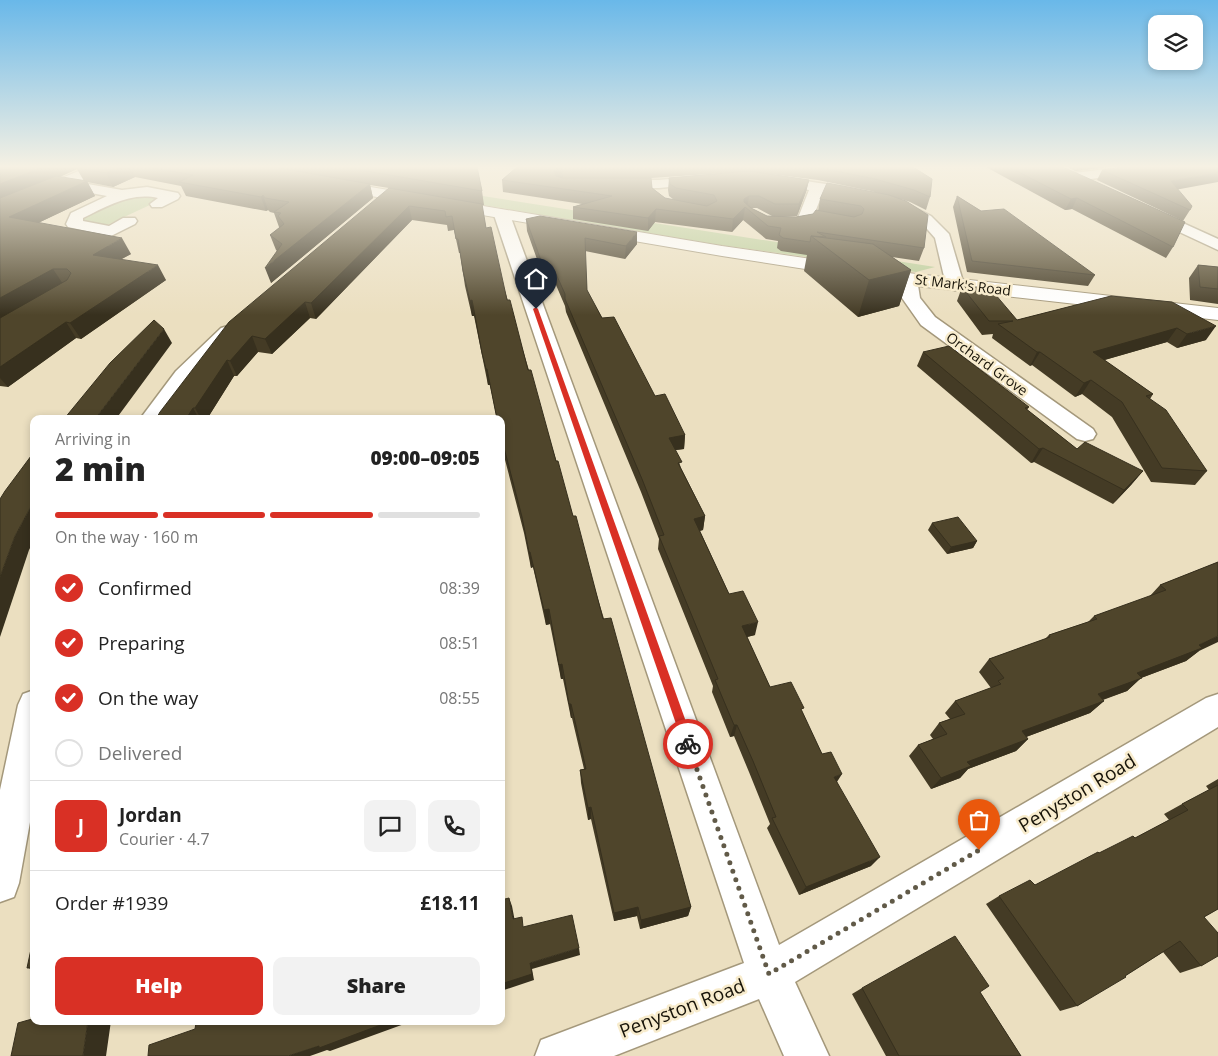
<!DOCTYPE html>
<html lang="en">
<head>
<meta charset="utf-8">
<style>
	:root { --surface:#fff; --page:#f2f2f2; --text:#222; --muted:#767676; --line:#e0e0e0; --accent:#d93025 }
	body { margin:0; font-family:"Open Sans",sans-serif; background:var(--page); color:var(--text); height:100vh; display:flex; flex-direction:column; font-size:19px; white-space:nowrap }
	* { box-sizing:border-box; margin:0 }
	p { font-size:16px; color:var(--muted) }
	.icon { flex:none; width:28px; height:28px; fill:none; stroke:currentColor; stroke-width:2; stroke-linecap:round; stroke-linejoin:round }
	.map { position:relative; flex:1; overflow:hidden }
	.drawer { position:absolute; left:30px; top:415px; width:475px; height:610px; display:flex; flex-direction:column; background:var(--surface); border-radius:10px; box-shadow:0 2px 8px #0003 }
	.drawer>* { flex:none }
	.fabs { position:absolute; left:1148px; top:15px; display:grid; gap:10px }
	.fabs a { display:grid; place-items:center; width:55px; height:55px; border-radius:10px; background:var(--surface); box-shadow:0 2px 8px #0003; font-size:25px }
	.pin { position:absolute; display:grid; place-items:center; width:42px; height:42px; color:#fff; margin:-51px -21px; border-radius:50% 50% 50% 0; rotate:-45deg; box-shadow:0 0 5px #0007 }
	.pin .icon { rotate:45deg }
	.courier { position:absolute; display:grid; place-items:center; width:50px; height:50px; margin:-25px; border:4px solid #d93025; border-radius:50%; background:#fff; color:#222; box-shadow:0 1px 6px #0007 }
	.headline em { font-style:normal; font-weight:800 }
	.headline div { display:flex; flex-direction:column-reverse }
	.headline { display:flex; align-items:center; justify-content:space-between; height:85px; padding:0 25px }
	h1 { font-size:32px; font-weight:800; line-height:38px }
	.bar { display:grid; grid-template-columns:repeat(4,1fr); gap:8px 5px; align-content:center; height:60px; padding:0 25px }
	.bar i { height:6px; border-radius:4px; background:var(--line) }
	.bar .selected { background:var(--accent) }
	.bar p { grid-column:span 4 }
	.line { display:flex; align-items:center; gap:12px; padding:0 25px; border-top:1px solid var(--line) }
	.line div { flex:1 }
	.round { display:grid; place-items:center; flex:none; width:52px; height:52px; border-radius:10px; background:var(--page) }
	ol { padding:0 25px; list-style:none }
	li { display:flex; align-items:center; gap:15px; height:55px }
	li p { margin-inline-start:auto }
	li .icon { padding:5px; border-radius:50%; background:var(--accent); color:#fff; stroke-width:4 }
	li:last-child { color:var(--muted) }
	li i { width:28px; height:28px; border:2px solid var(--line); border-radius:50% }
	.button { display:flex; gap:10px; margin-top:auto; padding:10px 25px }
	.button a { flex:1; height:58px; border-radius:10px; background:var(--accent); color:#fff; font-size:20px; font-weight:800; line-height:58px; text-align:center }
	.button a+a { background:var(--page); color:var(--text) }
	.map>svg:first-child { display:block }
	.green { fill:#bacc98 }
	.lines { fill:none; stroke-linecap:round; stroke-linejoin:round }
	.street-casing { stroke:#a4987b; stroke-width:3 }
	.secondary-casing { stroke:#a4987b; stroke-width:2 }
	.street { fill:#fff; fill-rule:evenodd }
	.secondary { fill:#fff; fill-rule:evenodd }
	.wall { fill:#443b25; fill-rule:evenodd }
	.shaded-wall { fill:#37301e }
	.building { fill:#4f452b; stroke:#37301e }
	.route { fill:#d93025 }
	.done { stroke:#615a48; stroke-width:5; stroke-dasharray:0 9 }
	.labels { text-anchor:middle; stroke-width:5; stroke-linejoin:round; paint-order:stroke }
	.far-street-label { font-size:14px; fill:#171308; stroke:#f8eccd }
	.near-street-label { font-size:19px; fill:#171308; stroke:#f8eccd }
</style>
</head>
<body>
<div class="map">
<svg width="1218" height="1056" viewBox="0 0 1218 1056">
	<rect width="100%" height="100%" fill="#ebdfc0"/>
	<path class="green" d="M438,189L935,267L916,272L720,245L453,200Z
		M151,195L156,200L152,204L107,225L98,226L83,221C94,204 132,197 151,195Z"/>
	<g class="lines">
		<g class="street-casing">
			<path id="street" d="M1122,167H1161L1154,171L1074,181L1067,177L1074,173Z
				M703,176L708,177L710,180L708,183L659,188H617L612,187L610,184L612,181L617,180H659Z
				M772,176L859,189L864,190L866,193L864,196L859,197L823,192L810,225C797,229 783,230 770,226L768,223L770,220L798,218L809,190L767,183L765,180L767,177Z
				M59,179L122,190L147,187L178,193L180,196L178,199L162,207H152L150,204L158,198C130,192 108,206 83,218V221L109,226L123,218H135L137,221L135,224L111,236L68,227L66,224L71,213L107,196L54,186L52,183L54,180Z
				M897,199L931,216L949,234L964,285L961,289L955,290L949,289L946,285L935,238L921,222L892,206L890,203L892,200Z
				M1150,208L1218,239V250L1145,216L1142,213L1145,210Z
				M502,210L507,212L510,215L779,945L1206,698L1218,694V727L795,982L829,1056H784L759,999L614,1056H535L541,1040L744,963L494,215L497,212Z
				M908,274L914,275L917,279L920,298L935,317L1093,429L1096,434L1093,439L1085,441L1077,439L921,325L902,298L899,279L902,275Z
				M228,326L235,328L238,332L235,336L190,379L163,419H140L176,371L221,328Z
				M34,690V800L19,883L14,897L0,902V790L18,705L23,694Z"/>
		</g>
		<g class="secondary-casing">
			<path id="secondary" d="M88,167H108L106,170L0,215V204Z
				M335,181L722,246L908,273L1218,308V320L908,285L722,256L330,189L327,186L330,183Z"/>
		</g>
		<use href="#street" class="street"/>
		<use href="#secondary" class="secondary"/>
	</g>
	<path class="wall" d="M0,167H477L482,191L484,205H482L486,228L691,907L688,916L640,929L637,916L614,921L591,819L588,820L581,783L580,770L584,769L572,718H571L563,679H561L550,624L546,625L533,567L531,568L524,533L504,456L501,441V419H497L490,385H488L474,316H472L465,286L460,253H459L454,230L448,231L447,225L412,220L316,319L310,318L272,354L258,352L237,376H234L207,419H156L389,188L370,185L373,198L271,283L277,251L276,250L270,235L281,227H279L274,213L270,212L268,210L266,211L186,196L181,186L135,177L113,187L87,182L95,196L38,223L131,254L121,259L166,280L81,339L76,338L8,387L0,386ZM77,169L84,181L60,177Z
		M517,167H913L930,197L926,210L910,202L901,199L924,248L919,261L892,257L911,270L899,306L858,317L804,271L807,255L781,251L777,248L778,241L766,239L743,220L732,232L655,222L648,231L573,219V207L582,204L503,192L502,180ZM725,173L669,178L668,190L669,196L674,200L665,198L652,188L651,178ZM762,173L818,180L871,191L881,194L820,199L818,211L813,214L796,217L778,216H797L806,192L809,180ZM751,208H757L772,216H767Z
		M986,167H1063L1173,247L1166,258L1072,209L1065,210Z
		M1067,167H1108L1075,171Z
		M1102,170L1177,189L1190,210L1183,221L1097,180Z
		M957,196L981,211L1095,275L1088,286L967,272L953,207Z
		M526,219L637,244L625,259L585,251L587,290L602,318L655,396L685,435L684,449L675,450L681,468L705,516L703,530L700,531L729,594L755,635L747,637L770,687L802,712L822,754L837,782L871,866L799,895L767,828L770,824L749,772L734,736L730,737L712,692L713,686L658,549L659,539L641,492L566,312L565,306L553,278L544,279L527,231Z
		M1198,265L1218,267V304L1190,300L1189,278Z
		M962,287L1017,320L1111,296L1206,340L1177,348L1167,342L1104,360L1153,394L1150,399L1207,471L1195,485L1151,482L1112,417L1082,394L1075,397L1032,365L1030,366L992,338L993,334L982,335L957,301Z
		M923,352L1029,407L1027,410L1077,449L1143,471L1131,485L1113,504L1034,462L1031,463L917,366Z
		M932,523L977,541L973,548L947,554L928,530Z
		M1218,562L1199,651L1186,661L1141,678L1127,691L1103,700L1104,701L1090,713L1026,737L1028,739L1016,751L968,769L960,778L931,789L909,756L918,745L933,739L930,735L939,723L950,719L945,713L955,701L991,688L979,672L989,659L1045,639L1049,635L1088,622L1094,616L1149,597L1160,585Z
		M1218,779V909L1204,917L1201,966L1180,973L1163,952L1077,1006L1060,1011L986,904L999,896L1035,885L1099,853L1135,838L1169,820L1164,814L1182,804L1209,790L1206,786Z
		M862,988L980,992L1021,1056H886L852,994Z"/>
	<path class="shaded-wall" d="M43,167H84L76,168L77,169L0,202V184Z
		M120,167H130L135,177L113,187L106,173Z
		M557,167H562L563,178L558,179L554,171Z
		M1077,167H1108L1075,171Z
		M1218,173V182L1164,192L1171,181Z
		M809,180L806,192L797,216L799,204Z
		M87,181L95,196L19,232L9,217Z
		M370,184L373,198L271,283L265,268Z
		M263,195L268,210L266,211L261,197Z
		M749,196L747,208L745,207L743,220L732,232L733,219L744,199Z
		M1077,198L1072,209L1065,210L1071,199Z
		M409,206L412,220L316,319L311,303Z
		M656,209L655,222L648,231V218Z
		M637,232V244L625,259L626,246Z
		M122,238L131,254L102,270L93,255Z
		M158,265L166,280L81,339L70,323Z
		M552,265L553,278L544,279L543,266Z
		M53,269L63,284L0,321V298Z
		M911,270L899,306L858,317L869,280Z
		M472,300L474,316H472L470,301Z
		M305,302L310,318L272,354L265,339Z
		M66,322L76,338L8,387L0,378V367Z
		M1216,326L1206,340L1177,348L1187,334Z
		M1177,328L1167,342L1084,366L1093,352Z
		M164,329L172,343L116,419H95Z
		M252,336L258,352L237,376L230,361Z
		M1037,352H1040L1032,365L1030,366Z
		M227,360L234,376L207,419H201L195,408Z
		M486,369H487L490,385H488Z
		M1091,380L1082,394L1075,397L1084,383Z
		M193,408L199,419H186Z
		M685,435L684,449L668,451L669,438Z
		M1043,448L1034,462L1031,463L1039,449Z
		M1143,471L1131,485L1113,504L1124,490Z
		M34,501V540L29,550L0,637V577L15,536Z
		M705,516L703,530L692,532L694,519Z
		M977,541L973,548L947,554L951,547Z
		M529,552H530L533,567L531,568Z
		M549,609L550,624L546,625L544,610Z
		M758,622L755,635L739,639L742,626Z
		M1218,636V642L1199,651L1186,661L1141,678L1127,691L1084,706L1098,694L1137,673Z
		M562,664L563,679H561L559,665Z
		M1104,701L1090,713L1010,743L1022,731Z
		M569,704H571L572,718H571Z
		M734,725H737L734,736L730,737Z
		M1028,739L1016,751L968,769L960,778L931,789L941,778L967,762Z
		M842,774L835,785L834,777Z
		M591,807V819L588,820V808Z
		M880,857L871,866L799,895L806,887Z
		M509,898L512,906L516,927L513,919Z
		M638,907L637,916L614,921V913Z
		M691,907L688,916L640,929L641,920Z
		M579,948L580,955L532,969L534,980L501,991V984L530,963Z
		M34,966V970L27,968Z
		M88,1021H111L106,1056H83Z
		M391,1021H418L410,1024L407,1023L330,1051L327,1050L310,1056H288Z"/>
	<path class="building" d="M0,167H43L0,184Z
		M78,167H120L106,173L76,168Z
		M148,167H274L370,184L265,268L282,244L270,235L284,224L278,216L281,213L274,212L289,202L265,198L263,195L261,197L179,182L193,175Z
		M343,167H477L482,191Z
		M517,167H559H557L554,171L556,176L562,178H651L652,188L665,198L707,206L717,201L714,195L676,188L670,184L669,178L749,171L809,180L799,204H775L759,196H749L744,199V202L751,208L767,216L796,217L813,214L816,210L854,217L862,214L864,209L861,206L820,199L827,183L889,195L906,201L928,215L924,248L817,232L826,237L811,236L810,242L783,238L779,235L781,228L768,226L745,207L733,219L656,209L648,218L573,207L612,196L502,180Z
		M810,167H913L932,179L930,197L914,190L875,179L821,168Z
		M1009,167H1063L1185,222L1173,247L1077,198L1071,199Z
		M1124,167H1218V173L1171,181L1192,206L1190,210L1102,170Z
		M56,176L87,181L9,217L122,238L93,255L158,265L70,323L66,322L0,367V318L67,280L71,273L67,269H53L0,298V198Z
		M389,188L482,204L486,228L491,227L507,300H510L528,370H531L556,461H558L573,516H576L603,619L611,618L691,907L641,920L638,907L614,913L591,807L588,808L580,770L586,769L571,704H569L562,664L559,665L549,609L544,610L530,552H529L522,517L502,440L501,419H497L487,369H486L482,353L472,300L470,301L463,271L458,239H456L452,216L446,217L445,211L409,206L311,303L305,302L265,339L252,336L230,361L227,360L195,408H193L186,419H156L160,412L229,322Z
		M957,196L981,211L1004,209L1095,275L972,261Z
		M540,216L637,232L626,246L585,238L587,290L602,318L614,317L655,396L665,394L685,435L669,438L682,462L678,463L705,516L694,519L729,594L743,591L758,622L742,626L770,687L791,682L804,708L801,709L822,754L831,752L842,774L834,777L880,857L806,887L772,818L776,817L753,761L737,725H734L715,680L718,679L659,536L664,535L642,479L565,299V294L552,265L543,266L526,219Z
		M811,236L873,244L911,270L869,280Z
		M1198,265L1218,267V289L1200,287Z
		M962,287H989L1017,320L1111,296L1172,302L1216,326L1187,334L1177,328L1093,352L1153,394L1146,396L1166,410L1207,471L1162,468L1122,402L1091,380L1084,383L1040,352H1037L998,324L1013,321H989Z
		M154,320L164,329L95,419H64L110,363Z
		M949,346L1029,407L1025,408L1077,449L1085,442L1143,471L1124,490L1043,448L1039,449L923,352Z
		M34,452V501L15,536L0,577V499L5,491Z
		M958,517L977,541L951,547L932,523Z
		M1218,562V636L1199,645L1202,648L1137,673L1142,678L1098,694L1104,701L1022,731L1028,739L967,762L971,766L941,778L918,745L947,734L939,723L965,714L955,701L1001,684L998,681L1004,678L989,659L1050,637L1049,635L1097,619L1094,616L1166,590L1160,585Z
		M1218,785V909L1204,917L1218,933V956L1201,966L1180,941L1125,976L1126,977L1077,1006L999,896L1030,880L1035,885L1098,852L1099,853L1133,836L1135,838L1188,810L1182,804Z
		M509,898L513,919L522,917L523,927L572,915L579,948L530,963L532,974L501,984V900Z
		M34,935V966L27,968Z
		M955,936L989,986L980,992L1021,1056H899L862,988Z
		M34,1008V1021H88L83,1056H11L18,1023L32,1019Z
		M201,1021H391L319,1048V1046L288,1056H148L149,1045L195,1029L196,1023Z"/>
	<linearGradient id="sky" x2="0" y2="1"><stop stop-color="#69b8e9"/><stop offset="0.53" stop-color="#f6f1e3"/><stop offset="1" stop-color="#f6f1e3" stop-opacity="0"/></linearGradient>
	<rect width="1218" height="315" fill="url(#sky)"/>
	<path class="route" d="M536,307L538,309L694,744L688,749L683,744L533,309Z"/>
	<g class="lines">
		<path class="done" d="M688,744L769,974L979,850"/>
	</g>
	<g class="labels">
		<g class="far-street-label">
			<text transform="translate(963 285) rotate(7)" y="5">St Mark's Road</text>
			<text transform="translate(987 364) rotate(36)" y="5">Orchard Grove</text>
		</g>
		<g class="near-street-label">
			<text transform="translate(1077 793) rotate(-31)" y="7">Penyston Road</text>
			<text transform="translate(682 1008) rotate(-21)" y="7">Penyston Road</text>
		</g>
	</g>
</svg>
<div class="fabs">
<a><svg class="icon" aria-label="layers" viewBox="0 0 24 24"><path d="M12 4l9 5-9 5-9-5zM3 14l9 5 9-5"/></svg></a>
</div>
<div class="pin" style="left:979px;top:850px;background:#ea580c"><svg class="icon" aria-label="bag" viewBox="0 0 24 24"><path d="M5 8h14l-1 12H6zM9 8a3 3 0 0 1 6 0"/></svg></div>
<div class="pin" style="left:536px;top:309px;background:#1f2937"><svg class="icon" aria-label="home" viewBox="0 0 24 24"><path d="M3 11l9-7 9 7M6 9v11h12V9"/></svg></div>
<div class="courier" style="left:688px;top:744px"><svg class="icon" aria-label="bike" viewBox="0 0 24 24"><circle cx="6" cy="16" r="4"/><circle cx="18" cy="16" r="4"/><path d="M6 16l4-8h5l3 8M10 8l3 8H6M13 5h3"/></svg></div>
<section class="drawer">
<div class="headline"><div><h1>2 min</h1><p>Arriving in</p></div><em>09:00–09:05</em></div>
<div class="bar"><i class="selected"></i><i class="selected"></i><i class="selected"></i><i></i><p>On the way · 160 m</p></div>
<ol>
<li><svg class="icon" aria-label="check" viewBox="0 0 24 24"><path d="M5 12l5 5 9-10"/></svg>Confirmed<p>08:39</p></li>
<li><svg class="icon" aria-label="check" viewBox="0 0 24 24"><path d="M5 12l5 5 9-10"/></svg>Preparing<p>08:51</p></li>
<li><svg class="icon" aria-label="check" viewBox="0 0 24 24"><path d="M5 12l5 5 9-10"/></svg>On the way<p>08:55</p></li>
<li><i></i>Delivered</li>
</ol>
<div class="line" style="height:90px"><b class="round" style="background:var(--accent);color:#fff">J</b><div><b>Jordan</b><p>Courier · 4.7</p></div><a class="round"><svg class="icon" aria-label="chat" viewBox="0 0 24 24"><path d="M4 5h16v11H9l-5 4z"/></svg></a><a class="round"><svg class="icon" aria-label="phone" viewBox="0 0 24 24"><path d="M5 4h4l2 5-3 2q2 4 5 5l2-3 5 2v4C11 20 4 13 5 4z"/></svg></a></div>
<div class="line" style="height:65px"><div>Order #1939</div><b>£18.11</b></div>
<div class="button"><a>Help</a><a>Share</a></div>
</section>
</div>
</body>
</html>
